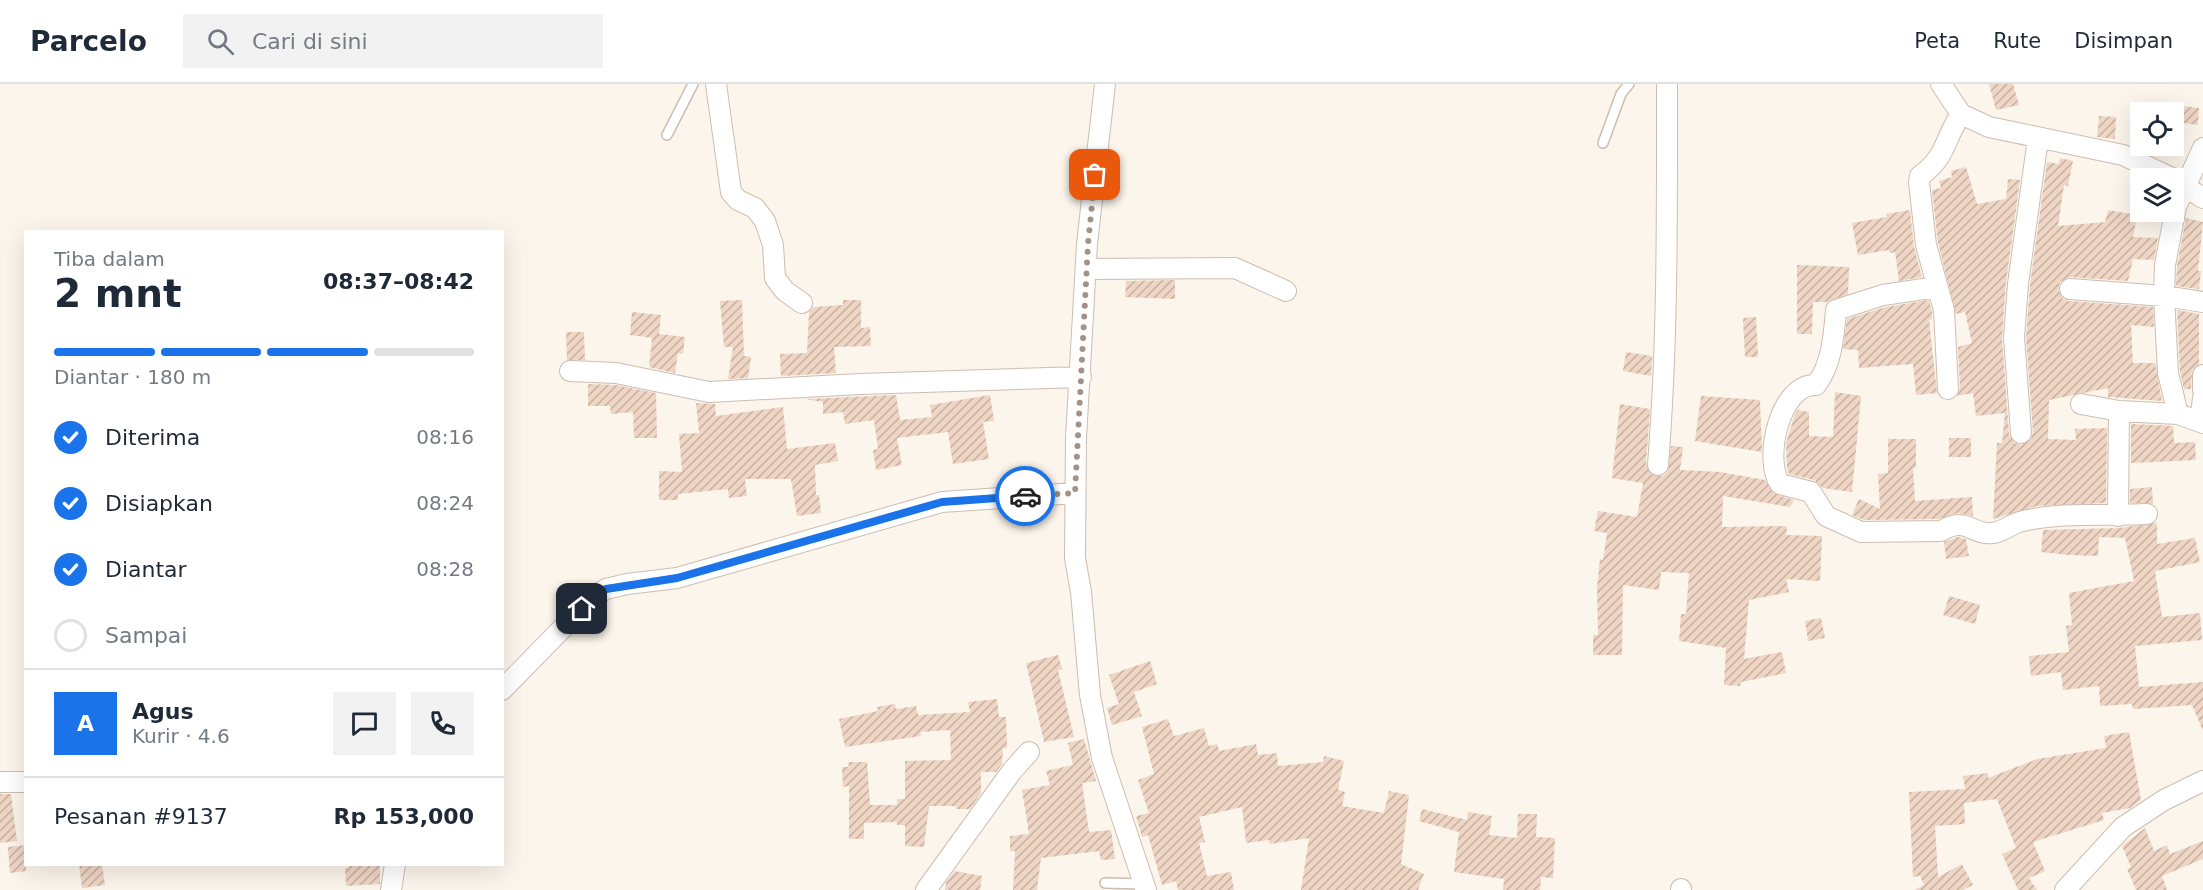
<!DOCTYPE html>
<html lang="id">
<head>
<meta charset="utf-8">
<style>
	:root { --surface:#fff; --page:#f2f2f3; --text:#1f2937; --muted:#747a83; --line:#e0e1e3; --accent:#1a73e8 }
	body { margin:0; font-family:"DejaVu Sans",sans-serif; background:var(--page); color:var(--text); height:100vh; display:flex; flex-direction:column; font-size:22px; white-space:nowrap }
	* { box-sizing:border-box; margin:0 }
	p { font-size:20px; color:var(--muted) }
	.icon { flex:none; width:33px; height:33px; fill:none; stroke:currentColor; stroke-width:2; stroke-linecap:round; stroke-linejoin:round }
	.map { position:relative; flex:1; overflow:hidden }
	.sheet { position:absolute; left:24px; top:146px; width:480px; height:636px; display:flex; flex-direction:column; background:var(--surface); border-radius:0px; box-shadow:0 6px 24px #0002 }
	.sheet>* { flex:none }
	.tools { position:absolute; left:2130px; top:18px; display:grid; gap:12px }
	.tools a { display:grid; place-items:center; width:54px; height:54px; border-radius:0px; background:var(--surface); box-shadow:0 6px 24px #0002; font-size:30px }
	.pin { position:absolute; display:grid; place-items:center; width:51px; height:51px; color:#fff; margin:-26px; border-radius:12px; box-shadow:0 3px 9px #0006 }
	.courier { position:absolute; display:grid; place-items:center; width:60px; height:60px; margin:-30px; border:4px solid #1a73e8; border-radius:50%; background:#fff; color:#222; box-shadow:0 2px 8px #0007 }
	.headline em { font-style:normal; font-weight:700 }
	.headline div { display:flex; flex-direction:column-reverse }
	.headline { display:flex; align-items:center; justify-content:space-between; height:102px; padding:0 30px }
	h1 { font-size:39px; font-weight:700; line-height:45px }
	.bar { display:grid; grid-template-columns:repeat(4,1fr); gap:9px 6px; align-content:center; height:72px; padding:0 30px }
	.bar i { height:8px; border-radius:4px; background:var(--line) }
	.bar .active { background:var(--accent) }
	.bar p { grid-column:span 4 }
	.line { display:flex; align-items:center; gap:15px; padding:0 30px; border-top:2px solid var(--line) }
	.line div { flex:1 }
	.round { display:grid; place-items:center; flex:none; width:63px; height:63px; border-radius:0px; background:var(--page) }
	ol { padding:0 30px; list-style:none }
	li { display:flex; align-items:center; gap:18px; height:66px }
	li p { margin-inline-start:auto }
	li .icon { padding:6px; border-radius:50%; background:var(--accent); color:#fff; stroke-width:4 }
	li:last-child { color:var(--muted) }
	li i { width:33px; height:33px; border:3px solid var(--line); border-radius:50% }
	header { display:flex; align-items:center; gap:36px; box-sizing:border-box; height:84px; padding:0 30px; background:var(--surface); border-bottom:2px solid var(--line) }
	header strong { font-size:28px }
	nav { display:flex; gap:33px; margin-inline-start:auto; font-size:21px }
	.search { width:420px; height:54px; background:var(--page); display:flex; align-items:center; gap:15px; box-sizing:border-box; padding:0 21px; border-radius:0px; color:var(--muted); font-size:22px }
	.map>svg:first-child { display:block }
	.building { fill:url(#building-hatch) }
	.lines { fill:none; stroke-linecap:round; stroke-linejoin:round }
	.lane-casing { stroke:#cdbdb1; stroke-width:12 }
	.street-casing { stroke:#cdbdb1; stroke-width:22 }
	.lane { stroke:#fff; stroke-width:9 }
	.street { stroke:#fff; stroke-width:20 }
	.done { stroke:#a49286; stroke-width:6; stroke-dasharray:0 10.8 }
	.route { stroke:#1a73e8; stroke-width:8 }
</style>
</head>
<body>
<header>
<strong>Parcelo</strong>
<div class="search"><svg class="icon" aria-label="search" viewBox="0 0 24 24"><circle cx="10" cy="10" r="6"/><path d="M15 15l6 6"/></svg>Cari di sini</div>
<nav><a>Peta</a><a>Rute</a><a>Disimpan</a></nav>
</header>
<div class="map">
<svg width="2203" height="806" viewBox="0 0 2203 806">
	<defs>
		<pattern id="building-hatch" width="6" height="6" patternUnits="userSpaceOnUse" patternTransform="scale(1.5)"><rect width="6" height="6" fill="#efd5c4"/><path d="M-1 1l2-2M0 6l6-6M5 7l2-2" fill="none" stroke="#c6b0a2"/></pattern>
	</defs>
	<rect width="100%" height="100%" fill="#fbf5eb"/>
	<path class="building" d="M1989,0H2013L2019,21L1996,26Z
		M2176,21L2199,24L2198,41L2175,38Z
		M2099,32L2116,33L2115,55L2097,53Z
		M2060,74L2073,77L2068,102L2064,101L2058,142L2105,138L2108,126L2137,131L2133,153L2158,154L2154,176L2133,175L2128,197L2070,193L2060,198L2058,205L2063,215L2069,217L2153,223L2154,243L2131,241L2133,279H2155L2162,317L2108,313V304L2049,316L2048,355L2076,356L2075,345L2107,344L2106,419L2037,422L1993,435L1997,359H2002L2005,329L1976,332L1973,309L1957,312L1960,304L1958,263L1972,259L1965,228L1956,230L1938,159L1932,106L1941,104L1939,97L1952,93L1951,87L1966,83L1977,120L2006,115L2008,95L2020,96L2006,198L2002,254L2009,350L2015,359L2022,361L2031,355L2033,348L2026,253L2030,201L2047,78L2059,80Z
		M1910,126L1914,163L1922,193L1899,197L1895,168L1890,169L1889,166L1858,171L1852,139L1887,133L1886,130Z
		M2186,134L2203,138L2198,187H2201L2199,205L2176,202L2177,182Z
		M1797,181L1849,183L1848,210L1827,218H1813L1812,250H1797Z
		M1175,196V215L1125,213L1126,197Z
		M742,216L744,272L751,273L748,294L728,295L733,263H724L720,217Z
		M843,216H861V244L870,243L871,262L834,263L836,289L781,292L780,270L807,269L809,228L813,223L843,221Z
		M1929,216L1932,228V235L1929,236L1937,309L1916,311L1913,280L1859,284L1858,266L1843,265L1847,235L1886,223Z
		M2177,226L2199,230V280L2192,286L2191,305H2184L2180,287Z
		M632,228L661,231L659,250L685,253L683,270L678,269L675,289L649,283L652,254L630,251Z
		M1756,233L1758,273H1745L1743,234Z
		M566,248H584L585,276H567Z
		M1626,268L1652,272L1651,292L1623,287Z
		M588,300L615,301L656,309L657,354H634L633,328L611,330L610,322H588Z
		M1835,308L1861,312L1852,408L1823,404L1814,396L1789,390L1787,385L1786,359L1795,330L1798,326L1809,328V352L1833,353Z
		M896,311L900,336L932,333L930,321L990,311L994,337L983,338L989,375L953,380L948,348L897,354L902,381L876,386L873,366L878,365L874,336L845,340L843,328L823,330V318L805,315Z
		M1701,312L1760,316L1762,368L1695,357Z
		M696,319L715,320L716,332L783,323L787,365L835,359L838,377L815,381L816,411H819L821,429L797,432L791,395H745L747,412L729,414L728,405L678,410V416H659V387L682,388L679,350L699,349Z
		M1620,320L1650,325L1646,380L1652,391L1663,392L1668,387L1671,362L1683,363L1680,386L1720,388L1765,396L1773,409L1794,416L1790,423L1723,412L1722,443L1787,442L1786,451L1822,452L1820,497L1786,495L1789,508L1749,516L1744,575L1782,568L1786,589L1741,598L1740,602L1724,601L1726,564L1679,557L1681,530H1686L1689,489L1661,488L1659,506L1623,501L1622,571H1593V551H1598L1597,503L1600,475L1603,476L1607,449L1594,447L1598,427L1637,433L1643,399L1612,394Z
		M2131,340L2173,342L2174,359L2195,358L2196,376L2131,379Z
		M1949,354H1971V373H1949Z
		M1888,355H1916V384H1913L1915,417L1972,413L1973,432L1958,429L1938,435L1864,436L1852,431L1859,415L1880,425L1878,390L1888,389Z
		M2152,403L2153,420L2130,419V405Z
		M2157,439V460L2195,454L2200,478L2155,487L2162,533L2200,529L2202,556L2135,562L2139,603L2203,598V647L2192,621L2133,625L2132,620L2100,622L2099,602L2063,606L2061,588L2031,592L2029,572L2069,568L2066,542L2072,541L2069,509L2134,497L2125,454L2099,453L2098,472L2069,471L2041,468L2043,446L2118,444Z
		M1958,453L1966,455L1969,472L1946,475L1944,458Z
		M1949,512L1980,521L1975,540L1943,531Z
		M1821,534L1825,554L1808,557L1805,537Z
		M1058,571L1062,585L1058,586L1074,653L1044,658L1026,579Z
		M1150,577L1157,600L1134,608L1142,632L1112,641L1107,624L1119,620L1109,591Z
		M997,615L999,633H1006L1007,664H1003L1002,680L996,688H981V709L970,725H956V722H929L924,763L905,762V741H897V738L864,739V755H849V702L843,703L842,683H849L848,678H867L870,721H897V715H905V677L951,676L950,646L920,648L921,652L845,663L839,635L878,627L877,623L895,620L896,625L916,622L918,631L970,628L968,618Z
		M1168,635L1174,652L1204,644L1209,662L1217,660L1219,667L1256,660L1258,671L1277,669L1278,682L1323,678L1324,672L1344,677L1338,706L1345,708L1342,722L1384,729L1389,707L1409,711L1401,780L1424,790L1418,806H1301L1309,754L1270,760L1269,756L1246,759L1242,723L1199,733L1205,758L1199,759L1207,792L1231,788L1234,806H1178L1176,797L1162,801L1148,751L1142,753L1136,732L1149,729L1138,696L1154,690L1142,643Z
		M2129,648L2141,716L2130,724L2102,729L2104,736L2033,758L2045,787L2029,794L2037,806H2018L2002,770L2016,764L1997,715L1964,719L1965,740L1935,742L1938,793L1962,780L1973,801L1963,806H1914L1924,801L1920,792L1913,793L1909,708L1965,705L1963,692L1988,689V694L2037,675L2106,664L2104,652Z
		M1084,655L1096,697L1082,699L1089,748L1111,746L1115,775L1101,776L1099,767L1041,774L1037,806H1013L1015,767H1010V752L1029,750L1022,706L1050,701L1046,687L1073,681L1068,659Z
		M0,710H11L17,757L0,759Z
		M1422,725L1467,736L1468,728L1492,732L1489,751L1517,754L1518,730H1537L1536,753L1555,754L1553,794L1541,793L1540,806H1503L1504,795L1454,788L1459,748L1419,737Z
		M2145,744L2154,767L2167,761L2170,770L2203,757V775L2162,792L2167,806H2136L2127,785L2131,783L2122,762Z
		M26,761V787L10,789L8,763Z
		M79,780H102L105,801L82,804Z
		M348,780H380V800L346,802L345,784H348Z
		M955,787L982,792L980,806H945L946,798Z"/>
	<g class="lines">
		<g class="lane-casing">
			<path id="lane" d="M667,51L693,0
				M1603,59L1621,10L1629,0
				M1105,799L1144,800"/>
		</g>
		<g class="street-casing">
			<path id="street" d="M716,0L731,108L738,116L755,124L765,137L773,161L775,194L785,207L802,219
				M1105,0L1087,160L1076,354L1075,474L1081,508L1090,611L1102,674L1146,806
				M1941,0L1961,30L1989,43L2123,71L2172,94
				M2203,64L2176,123L2165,181L2164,212L2168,289L2178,330L2203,339
				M2176,97L2203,114
				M1086,185L1235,184L1286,207
				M1937,203L1883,211L1836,226C1834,250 1832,281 1816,301C1780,299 1763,375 1780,400L1811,408L1826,432L1861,448L1941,447C1967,431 1972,452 1993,449C2003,448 2012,439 2023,437C2063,428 2107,432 2147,430
				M2070,205L2164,212L2203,218
				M570,287L616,289L709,308L860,300L1081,293
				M2203,291V306
				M1948,305L1944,226L1926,161L1919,98L1920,92C1947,73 1944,55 1961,30
				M2081,320L2119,327L2178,330
				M2200,337L2203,314
				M2021,349L2014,253L2018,200L2038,54
				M1658,381C1668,254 1667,127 1667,0
				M2118,432L2119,327
				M502,606L593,513L606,505L627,500L677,494L942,418L1075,409
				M0,698H26
				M1681,805V806
				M391,806L395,780
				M926,806L1012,687L1029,668
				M2065,806L2123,743L2164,716L2203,697"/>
		</g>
		<use href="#lane" class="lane"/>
		<use href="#street" class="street"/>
	</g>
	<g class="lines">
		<path class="done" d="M1025,412L1075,409L1088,160L1095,91"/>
		<path class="route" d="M582,525L593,513L606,505L677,494L942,418L1025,412"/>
	</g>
</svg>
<div class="tools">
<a><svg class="icon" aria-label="locate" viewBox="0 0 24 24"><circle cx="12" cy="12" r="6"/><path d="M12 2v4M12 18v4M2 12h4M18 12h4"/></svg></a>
<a><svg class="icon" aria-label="layers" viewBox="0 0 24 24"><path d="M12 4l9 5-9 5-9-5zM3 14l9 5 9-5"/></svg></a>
</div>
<div class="pin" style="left:1095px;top:91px;background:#ea580c"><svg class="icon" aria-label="bag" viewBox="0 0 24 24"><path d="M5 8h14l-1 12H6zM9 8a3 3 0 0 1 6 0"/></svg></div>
<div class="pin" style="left:582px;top:525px;background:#1f2937"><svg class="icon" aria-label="home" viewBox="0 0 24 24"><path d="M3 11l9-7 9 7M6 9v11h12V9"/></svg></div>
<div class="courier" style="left:1025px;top:412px"><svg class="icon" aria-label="car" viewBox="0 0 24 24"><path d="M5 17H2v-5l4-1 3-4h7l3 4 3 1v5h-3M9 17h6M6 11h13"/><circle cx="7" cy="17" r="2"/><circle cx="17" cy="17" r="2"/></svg></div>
<section class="sheet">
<div class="headline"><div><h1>2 mnt</h1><p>Tiba dalam</p></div><em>08:37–08:42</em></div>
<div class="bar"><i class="active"></i><i class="active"></i><i class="active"></i><i></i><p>Diantar · 180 m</p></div>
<ol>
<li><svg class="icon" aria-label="check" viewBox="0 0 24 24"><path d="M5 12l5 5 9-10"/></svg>Diterima<p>08:16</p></li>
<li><svg class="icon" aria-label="check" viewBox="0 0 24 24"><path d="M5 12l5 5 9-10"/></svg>Disiapkan<p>08:24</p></li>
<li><svg class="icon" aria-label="check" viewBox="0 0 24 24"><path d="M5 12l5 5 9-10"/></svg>Diantar<p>08:28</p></li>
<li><i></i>Sampai</li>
</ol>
<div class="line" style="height:108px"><b class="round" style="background:var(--accent);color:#fff">A</b><div><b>Agus</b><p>Kurir · 4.6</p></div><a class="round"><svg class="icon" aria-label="chat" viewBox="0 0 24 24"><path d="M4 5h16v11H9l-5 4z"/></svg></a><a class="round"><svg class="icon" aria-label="phone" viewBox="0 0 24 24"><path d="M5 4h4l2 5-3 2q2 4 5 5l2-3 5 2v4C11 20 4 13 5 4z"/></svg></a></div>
<div class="line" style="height:78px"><div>Pesanan #9137</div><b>Rp 153,000</b></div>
</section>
</div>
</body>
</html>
